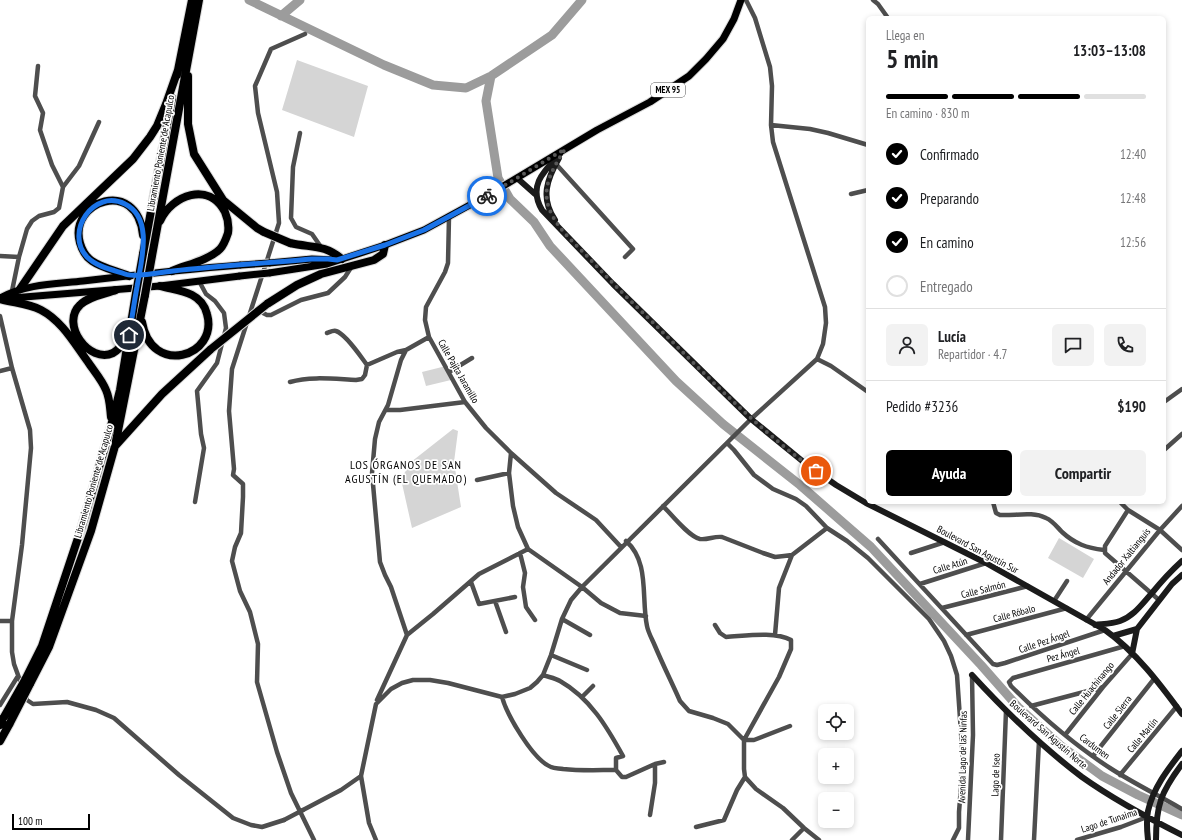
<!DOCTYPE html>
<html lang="es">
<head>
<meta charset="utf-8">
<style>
	:root { --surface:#fff; --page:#f2f2f2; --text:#202124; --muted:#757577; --line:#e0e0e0; --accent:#000 }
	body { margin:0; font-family:"PT Sans Narrow",sans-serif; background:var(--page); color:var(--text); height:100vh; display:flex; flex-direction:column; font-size:15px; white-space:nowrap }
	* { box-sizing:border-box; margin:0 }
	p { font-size:13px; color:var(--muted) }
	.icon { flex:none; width:22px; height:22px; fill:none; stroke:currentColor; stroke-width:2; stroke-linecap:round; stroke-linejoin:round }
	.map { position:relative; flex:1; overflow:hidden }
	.drawer { position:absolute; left:866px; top:16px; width:300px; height:488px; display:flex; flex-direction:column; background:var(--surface); border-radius:6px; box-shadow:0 2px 6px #0003 }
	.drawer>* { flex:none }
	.buttons { position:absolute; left:818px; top:704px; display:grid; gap:8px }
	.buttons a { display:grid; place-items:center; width:36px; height:36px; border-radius:6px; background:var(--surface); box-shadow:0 2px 6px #0003; font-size:20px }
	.scale { position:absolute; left:12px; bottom:10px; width:78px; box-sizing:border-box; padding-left:4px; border:2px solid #000; border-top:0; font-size:11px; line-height:14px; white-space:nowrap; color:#000; -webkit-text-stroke:3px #fff; paint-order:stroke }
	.pin { position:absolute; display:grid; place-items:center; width:34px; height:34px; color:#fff; margin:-17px; border:2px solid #fff; border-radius:50%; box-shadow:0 1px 4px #0007 }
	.courier { position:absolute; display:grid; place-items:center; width:40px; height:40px; margin:-20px; border:3px solid #1a73e8; border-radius:50%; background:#fff; color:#222; box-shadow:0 1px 5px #0007 }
	.overview em { font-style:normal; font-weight:600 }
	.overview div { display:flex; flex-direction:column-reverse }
	.overview { display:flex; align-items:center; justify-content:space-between; height:68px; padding:0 20px }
	h1 { font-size:26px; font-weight:600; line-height:30px }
	.bar { display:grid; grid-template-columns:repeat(4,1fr); gap:6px 4px; align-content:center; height:48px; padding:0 20px }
	.bar i { height:5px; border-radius:3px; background:var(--line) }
	.bar .on { background:var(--accent) }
	.bar p { grid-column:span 4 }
	.line { display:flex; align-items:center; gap:10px; padding:0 20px; border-top:1px solid var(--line) }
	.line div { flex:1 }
	.round { display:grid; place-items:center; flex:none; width:42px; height:42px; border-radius:6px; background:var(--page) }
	ol { padding:0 20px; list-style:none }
	li { display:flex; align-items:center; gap:12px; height:44px }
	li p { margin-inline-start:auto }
	li .icon { padding:4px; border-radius:50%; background:var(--accent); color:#fff; stroke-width:4 }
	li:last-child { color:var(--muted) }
	li i { width:22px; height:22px; border:2px solid var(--line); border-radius:50% }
	.button { display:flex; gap:8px; margin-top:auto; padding:8px 20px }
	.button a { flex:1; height:46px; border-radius:6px; background:var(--accent); color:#fff; font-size:16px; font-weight:600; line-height:46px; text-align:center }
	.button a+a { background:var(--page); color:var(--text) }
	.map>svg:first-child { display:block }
	.green { fill:#d5d5d5 }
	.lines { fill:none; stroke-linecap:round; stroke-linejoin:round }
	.river { stroke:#9c9c9c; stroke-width:9 }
	.primary-casing { stroke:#dbdbdb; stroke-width:9 }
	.highway-casing { stroke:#dbdbdb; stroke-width:10 }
	.street { stroke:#4e4e4e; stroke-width:4.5 }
	.secondary { stroke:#1b1b1b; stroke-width:6 }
	.primary { stroke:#000; stroke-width:7 }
	.highway { stroke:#000; stroke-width:8 }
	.primary-bridge-casing { stroke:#dbdbdb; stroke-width:9; stroke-linecap:butt }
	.highway-bridge-casing { stroke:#dbdbdb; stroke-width:10; stroke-linecap:butt }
	.street-bridge { stroke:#4e4e4e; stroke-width:4.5 }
	.primary-bridge { stroke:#000; stroke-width:7 }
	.highway-bridge { stroke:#000; stroke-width:8 }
	.done { stroke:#595959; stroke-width:4; stroke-dasharray:0 7.2 }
	.route { stroke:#1a73e8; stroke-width:5 }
	.labels { text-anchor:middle; stroke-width:3.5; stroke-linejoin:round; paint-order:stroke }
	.shield { fill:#fff; stroke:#4c4c4c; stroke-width:1 }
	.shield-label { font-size:9px; font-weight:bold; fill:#000 }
	.street-label { font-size:10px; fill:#000; stroke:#fff }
	.quarter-label { font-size:12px; letter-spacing:1px; fill:#000; stroke:#fff }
</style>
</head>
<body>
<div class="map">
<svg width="1182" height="840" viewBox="0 0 1182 840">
	<rect width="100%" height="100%" fill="#fff"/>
	<path class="green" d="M297,60L368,86L354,137L282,110Z
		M446,366L451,380L426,386L422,372Z
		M453,429L458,431L454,462L461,507L412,528L401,479L411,462Z
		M1059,538L1094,559L1083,578L1048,558Z"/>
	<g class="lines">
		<path class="river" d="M249,0L384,65L433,85L466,88L491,76L552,35L582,0
			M281,16L300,0
			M491,76L486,101L498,178L510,199L534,222L550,246L676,381L723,424L800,485L871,547L981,665L1018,707L1060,745L1102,776L1138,795L1182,815"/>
		<g class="primary-casing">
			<path id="primary" d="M269,263L312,259L335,260
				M269,273L327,264L385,245L424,230L490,194L597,130L650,102L689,76L706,59L723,39L734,19L741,0
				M2,297C26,284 56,284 83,281C135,275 188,269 241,265
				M6,297L12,298L160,286L240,276"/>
		</g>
		<g class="highway-casing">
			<path id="highway" d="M177,75L192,0
				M188,76V124L194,154L223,200L257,228L264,232
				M160,221C172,195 209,181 225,212C228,219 229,226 228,233C226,239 224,245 220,249C209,260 186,265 172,271
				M290,243C311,248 324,244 342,259
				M143,254L172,98
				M152,256L199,0
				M129,276C117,271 102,268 92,261C86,257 82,250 80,243C68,201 137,177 143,235
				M20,289L63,226L133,159L150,137L157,126L166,104L178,70
				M116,290C105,294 89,296 80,305C60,324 89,364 113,353C120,349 124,343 128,337
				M0,299C14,303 28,303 41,310C62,321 74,343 88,362C94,371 102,380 106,390C110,399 110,408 111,417
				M267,304L297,285L321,274L374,260L383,254L385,245
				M142,322C151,377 219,357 207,314C205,306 200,299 192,295C182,290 170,289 160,286
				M116,445L162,394L211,349
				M25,680L42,646L82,526L111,426L120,390L136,293
				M30,684L49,647L91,531L115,446L145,295
				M0,725L4,717
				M0,741L10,723"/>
		</g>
		<path class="street" d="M873,0L878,4L888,18
			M305,34L271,49L255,86L258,113L277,192L279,223L232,369L229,411L234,469L233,475L243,484V497L241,533L235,547L232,561L240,591L250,612L258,644L257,682L277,752L291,793L314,840
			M38,66L35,96L43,113L40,130L52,165L63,187
			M771,125L810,129L828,133L868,145
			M300,133L293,167L291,218L296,227L312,234L321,247
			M556,164L633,249L625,257
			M851,194L868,190
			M449,217L448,263L445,272L426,307L425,320L429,337L465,402L486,428L511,453L556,493L596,520L621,547
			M0,256L19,257
			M12,291L19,257L27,229L32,221L39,216L54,212L59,208L63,187L79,166L99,122
			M257,310L267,315H271L301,300L328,293L345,277L352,266
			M0,316L12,368L30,430L31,448L22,545L12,621V652L14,664L22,686
			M817,359L831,366L868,392
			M367,365L397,352L406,350L429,337
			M0,371L12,368
			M449,372L472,358
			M290,382C311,376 334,379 356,380L362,379L365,375L367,365C361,357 346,334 336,331C333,330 330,332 327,333
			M1164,402L1182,389
			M386,410H400L465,402
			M727,443L734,450L754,475L773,489L796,499L806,506L827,528L847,541L868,558L929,619L944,641L951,656L957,675L963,762L959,812V828L953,840
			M1164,450L1182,434
			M511,453L509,473L513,506L518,527L528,549L582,587L601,603L620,613L646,616
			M477,480L509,473
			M195,502L204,448L201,434L197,391L217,363L226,328L224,313L215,301L206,294L199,281
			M993,502L996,513L1000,515C1015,516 1032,511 1046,518C1053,521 1057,527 1062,532C1075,544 1087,548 1104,550
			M1120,502L1128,510L1160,530L1182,550
			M663,506C671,514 689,537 700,539C708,540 714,536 722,537L763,553L775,557L784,556L792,555L827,528
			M1128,510L1105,546V553L1159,600
			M878,539L993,664L997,665L1005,663L1105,630
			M626,541C650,562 641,598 647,626C648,632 652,639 655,646C663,665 672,683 680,701L689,711L713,718L728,724L744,740H754L790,726
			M520,553L525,573L523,587L526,607L535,620
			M911,553L945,542
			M471,582L479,604L515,597
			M920,584L986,563
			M495,601L506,632
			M1054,601L1067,581
			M942,608L1028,586
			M562,619L590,635
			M1086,620L1160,530L1182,506
			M0,621H12
			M715,625L720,633L726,637C745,636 774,631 791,640V649L779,677L744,740V769L745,777L756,789L783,808L804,828L819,840
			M407,635L433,614L479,574L528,549
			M775,635L779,588L792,555
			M966,635L1067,608
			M1125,646L1013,678L1009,682L1011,686C1041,716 1074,745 1110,768C1133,783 1158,795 1182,809
			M551,655L587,670
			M543,675C548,677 555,678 560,681C590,698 607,727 623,756L616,758V770L622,777H626L655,764L664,762
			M25,695L27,700L33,704L67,702L96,710L114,718L179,775L233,818L251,825L262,827L284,820
			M502,697C507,715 533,760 551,767C555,769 559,768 563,769C581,771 599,770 616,770
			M582,697L593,686
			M377,700L407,635L391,587L385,575L380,562L372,473L375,439L379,422L388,405L401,360L406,350
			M0,705L18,676
			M1031,706L1103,687
			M1065,735L1103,687L1132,654
			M1093,756L1154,679
			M1120,775L1177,706
			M303,810L341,790L361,776
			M650,815L655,783V764
			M696,827L724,820L737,790L745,777
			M376,840L369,823L361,776L376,704L391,689L402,683L413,680H430L448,683L502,697L515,694L530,688L537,682L543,675L551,655L562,619L571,600L582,587L751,419L817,359L823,344L826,323L825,307L773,142L771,125L772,86L770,67L755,18L746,0
			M792,840L804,828
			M968,840L973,735L972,675
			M1001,840L1006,711
			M1034,840L1039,741
			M1077,840L1121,827L1147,817"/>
		<path class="secondary" d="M560,154C543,172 528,186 542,210L613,284L751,419L806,464L836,485L866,503L986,563L1105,630C1136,652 1160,684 1182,714
			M517,178L535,194
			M555,220C540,198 547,179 559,158
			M1095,625C1103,624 1112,624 1120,621C1134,616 1142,604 1152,593C1161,582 1171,571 1182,561
			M1113,636L1137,629
			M1132,654L1137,629L1172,584L1182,575
			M972,675C1006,712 1042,747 1082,777C1113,799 1148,818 1182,835
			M1148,840C1147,831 1146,821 1148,811C1153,788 1168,769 1182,751
			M1156,840C1156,805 1161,792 1182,764"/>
		<use href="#primary" class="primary"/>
		<use href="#highway" class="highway"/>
		<g class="primary-bridge-casing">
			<path id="primary-bridge" d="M241,265L269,263
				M240,276L269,273"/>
		</g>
		<g class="highway-bridge-casing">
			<path id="highway-bridge" d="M264,232L290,243
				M136,293L143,254
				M145,295L152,256
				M211,349L267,304
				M4,717L25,680
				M10,723L30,684"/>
		</g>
		<path class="street-bridge" d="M284,820L303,810"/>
		<use href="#primary-bridge" class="primary-bridge"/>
		<use href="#highway-bridge" class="highway-bridge"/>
	</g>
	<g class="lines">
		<path class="done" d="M487,196L565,149C554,167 541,186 549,208C556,227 572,241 586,255C602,272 618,289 635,305C694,362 749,423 816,471"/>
		<path class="route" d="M129,335C132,319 134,303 137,287C141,262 154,218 125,204C94,188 64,232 87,257C97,267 113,270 125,274C134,278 163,272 173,271C220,266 266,263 312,259H328L337,260L385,245L424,230L487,196"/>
	</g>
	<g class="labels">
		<rect class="shield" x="651" y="83" width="34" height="14" rx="3"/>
		<g class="shield-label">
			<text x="668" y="93">MEX 95</text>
		</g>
		<g class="street-label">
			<text transform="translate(160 153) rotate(-80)" y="4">Libramiento Poniente de Acapulco</text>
			<text transform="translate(459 371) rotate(60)" y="4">Calle Pajita Jaramillo</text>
			<text transform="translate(93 481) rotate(-74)" y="4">Libramiento Poniente de Acapulco</text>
			<text transform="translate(978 549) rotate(28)" y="4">Boulevard San Agustín Sur</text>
			<text transform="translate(1126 556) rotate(-51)" y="4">Andador Xaltianguis</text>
			<text transform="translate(950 565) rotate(-17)" y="4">Calle Atún</text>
			<text transform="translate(983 589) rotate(-14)" y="4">Calle Salmón</text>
			<text transform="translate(1014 613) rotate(-15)" y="4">Calle Róbalo</text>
			<text transform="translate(1044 641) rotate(-19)" y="4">Calle Pez Ángel</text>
			<text transform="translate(1063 654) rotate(-16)" y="4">Pez Ángel</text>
			<text transform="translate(1091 688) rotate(-51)" y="4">Calle Huachinango</text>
			<text transform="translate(1117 712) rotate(-52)" y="4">Calle Sierra</text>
			<text transform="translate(1049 734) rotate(41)" y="4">Boulevard San Agustín Norte</text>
			<text transform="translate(1142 735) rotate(-50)" y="4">Calle Marlín</text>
			<text transform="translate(1095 746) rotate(37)" y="4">Cardumen</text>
			<text transform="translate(962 757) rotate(-89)" y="4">Avenida Lago de las Ninfas</text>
			<text transform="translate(995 775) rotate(-88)" y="4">Lago de Iseo</text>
			<text transform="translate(1109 820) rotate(-18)" y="4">Lago de Tunaima</text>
		</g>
		<g class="quarter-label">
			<text x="406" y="469">LOS ÓRGANOS DE SAN<tspan x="406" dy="14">AGUSTÍN (EL QUEMADO)</tspan></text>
		</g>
	</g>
</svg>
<div class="buttons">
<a><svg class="icon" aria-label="locate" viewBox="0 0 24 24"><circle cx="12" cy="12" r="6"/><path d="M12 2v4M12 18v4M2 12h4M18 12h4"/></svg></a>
<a>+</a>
<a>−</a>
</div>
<div class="scale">100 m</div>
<div class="pin" style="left:816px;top:471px;background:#ea580c"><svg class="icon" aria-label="bag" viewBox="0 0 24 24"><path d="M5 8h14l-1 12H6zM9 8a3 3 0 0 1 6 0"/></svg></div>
<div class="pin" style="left:129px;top:335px;background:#1f2937"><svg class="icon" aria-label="home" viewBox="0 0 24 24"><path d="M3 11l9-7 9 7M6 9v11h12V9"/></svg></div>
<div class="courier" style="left:487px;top:196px"><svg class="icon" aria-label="bike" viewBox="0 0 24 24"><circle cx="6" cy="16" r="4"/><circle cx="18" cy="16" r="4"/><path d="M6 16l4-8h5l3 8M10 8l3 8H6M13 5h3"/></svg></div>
<section class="drawer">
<div class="overview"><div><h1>5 min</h1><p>Llega en</p></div><em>13:03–13:08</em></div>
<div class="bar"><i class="on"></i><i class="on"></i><i class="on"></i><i></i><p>En camino · 830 m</p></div>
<ol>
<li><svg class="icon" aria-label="check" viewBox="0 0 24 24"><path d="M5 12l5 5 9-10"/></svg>Confirmado<p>12:40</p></li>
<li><svg class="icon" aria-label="check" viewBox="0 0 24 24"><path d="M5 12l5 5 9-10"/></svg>Preparando<p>12:48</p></li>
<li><svg class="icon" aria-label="check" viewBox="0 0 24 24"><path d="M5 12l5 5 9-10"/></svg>En camino<p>12:56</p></li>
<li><i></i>Entregado</li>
</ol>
<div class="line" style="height:72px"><a class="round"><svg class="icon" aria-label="person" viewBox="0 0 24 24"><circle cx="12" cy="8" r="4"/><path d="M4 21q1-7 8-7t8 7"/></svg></a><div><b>Lucía</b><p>Repartidor · 4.7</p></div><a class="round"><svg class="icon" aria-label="chat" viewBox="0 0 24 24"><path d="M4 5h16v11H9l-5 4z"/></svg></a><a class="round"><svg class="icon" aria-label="phone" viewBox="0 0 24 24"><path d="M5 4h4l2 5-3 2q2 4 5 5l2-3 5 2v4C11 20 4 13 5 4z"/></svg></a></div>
<div class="line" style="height:52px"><div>Pedido #3236</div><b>$190</b></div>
<div class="button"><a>Ayuda</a><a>Compartir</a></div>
</section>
</div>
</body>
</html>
